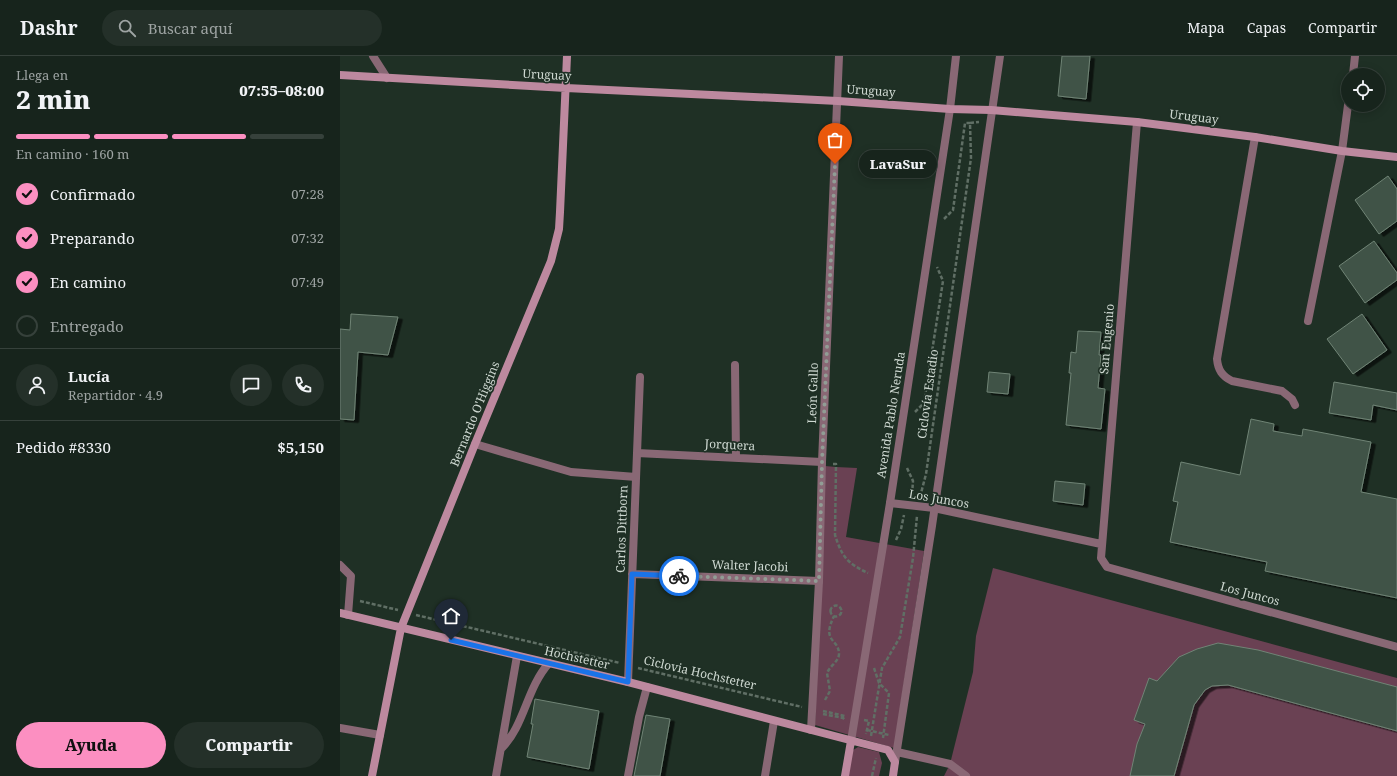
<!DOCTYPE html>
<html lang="es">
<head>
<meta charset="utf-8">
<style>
	:root { --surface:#17241c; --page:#243029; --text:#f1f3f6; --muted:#9ea4a3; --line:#36413b; --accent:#fc8fc1 }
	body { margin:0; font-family:"Noto Serif",serif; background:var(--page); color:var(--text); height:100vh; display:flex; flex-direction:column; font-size:15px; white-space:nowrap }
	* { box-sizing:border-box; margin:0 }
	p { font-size:13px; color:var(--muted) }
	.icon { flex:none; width:22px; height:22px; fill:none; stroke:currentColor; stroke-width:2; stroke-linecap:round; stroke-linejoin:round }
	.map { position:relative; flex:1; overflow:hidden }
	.drawer { display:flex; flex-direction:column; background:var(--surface); width:340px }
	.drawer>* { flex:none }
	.tools { position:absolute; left:1001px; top:12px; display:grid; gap:8px }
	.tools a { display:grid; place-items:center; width:44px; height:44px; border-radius:50%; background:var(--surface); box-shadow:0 2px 10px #0003,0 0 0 1px var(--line); font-size:20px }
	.pin { position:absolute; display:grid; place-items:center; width:34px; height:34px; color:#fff; margin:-41px -17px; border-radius:50% 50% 50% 0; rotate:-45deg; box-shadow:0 0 4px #0007 }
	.pin .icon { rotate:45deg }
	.courier { position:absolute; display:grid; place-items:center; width:40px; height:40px; margin:-20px; border:3px solid #1a73e8; border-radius:50%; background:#fff; color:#222; box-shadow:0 1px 5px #0007 }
	.bubble { position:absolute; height:28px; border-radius:14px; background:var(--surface); box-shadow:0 2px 10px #0003,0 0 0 1px var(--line); font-size:13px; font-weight:800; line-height:28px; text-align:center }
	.overview em { font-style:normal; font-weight:800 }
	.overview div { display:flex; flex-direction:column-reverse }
	.overview { display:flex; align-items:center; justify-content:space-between; height:68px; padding:0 16px }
	h1 { font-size:26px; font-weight:800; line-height:30px }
	.bar { display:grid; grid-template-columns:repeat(4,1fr); gap:6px 4px; align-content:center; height:48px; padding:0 16px }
	.bar i { height:5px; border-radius:3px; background:var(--line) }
	.bar .current { background:var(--accent) }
	.bar p { grid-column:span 4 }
	.line { display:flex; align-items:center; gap:10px; padding:0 16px; border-top:1px solid var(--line) }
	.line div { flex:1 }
	.round { display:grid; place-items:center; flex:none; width:42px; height:42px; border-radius:21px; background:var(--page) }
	ol { padding:0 16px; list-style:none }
	li { display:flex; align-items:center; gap:12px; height:44px }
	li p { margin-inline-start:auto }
	li .icon { padding:4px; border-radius:50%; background:var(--accent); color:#111; stroke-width:4 }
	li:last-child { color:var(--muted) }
	li i { width:22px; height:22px; border:2px solid var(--line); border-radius:50% }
	.action { display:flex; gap:8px; margin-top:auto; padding:8px 16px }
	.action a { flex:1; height:46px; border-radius:24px; background:var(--accent); color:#111; font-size:16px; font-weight:800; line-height:46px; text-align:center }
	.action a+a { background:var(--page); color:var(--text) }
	header { display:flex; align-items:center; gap:24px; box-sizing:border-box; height:56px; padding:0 20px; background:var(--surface); border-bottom:1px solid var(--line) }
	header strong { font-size:19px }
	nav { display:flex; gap:22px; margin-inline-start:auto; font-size:14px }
	.search { width:280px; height:36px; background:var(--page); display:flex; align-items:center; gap:10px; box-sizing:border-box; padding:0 14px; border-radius:22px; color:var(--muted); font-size:15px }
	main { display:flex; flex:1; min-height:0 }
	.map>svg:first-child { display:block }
	.green { fill:#6a4153 }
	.building { fill:#405346; stroke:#708476; filter:url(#shadow) }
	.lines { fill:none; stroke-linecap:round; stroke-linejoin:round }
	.path { stroke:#606f65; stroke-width:2.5; stroke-dasharray:4 2; stroke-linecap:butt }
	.service { stroke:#896875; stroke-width:8 }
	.minor { stroke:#896875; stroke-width:8 }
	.tertiary { stroke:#896875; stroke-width:8 }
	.secondary { stroke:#bd899f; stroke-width:8 }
	.done { stroke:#919d95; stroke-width:4; stroke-dasharray:0 7.2 }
	.route { stroke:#1a73e8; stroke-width:5 }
	.labels { text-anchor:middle; stroke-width:3.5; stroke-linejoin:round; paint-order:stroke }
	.street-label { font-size:12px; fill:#ced8d1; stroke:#1f3025 }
</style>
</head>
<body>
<header>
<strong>Dashr</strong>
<div class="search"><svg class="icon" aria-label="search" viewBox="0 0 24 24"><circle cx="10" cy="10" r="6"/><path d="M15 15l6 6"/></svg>Buscar aquí</div>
<nav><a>Mapa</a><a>Capas</a><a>Compartir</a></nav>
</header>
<main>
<section class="drawer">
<div class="overview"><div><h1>2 min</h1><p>Llega en</p></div><em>07:55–08:00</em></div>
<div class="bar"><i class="current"></i><i class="current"></i><i class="current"></i><i></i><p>En camino · 160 m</p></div>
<ol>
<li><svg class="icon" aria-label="check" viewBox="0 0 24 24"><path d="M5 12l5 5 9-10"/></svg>Confirmado<p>07:28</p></li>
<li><svg class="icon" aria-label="check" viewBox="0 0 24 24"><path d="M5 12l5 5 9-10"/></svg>Preparando<p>07:32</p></li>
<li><svg class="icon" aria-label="check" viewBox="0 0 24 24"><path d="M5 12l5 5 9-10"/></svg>En camino<p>07:49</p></li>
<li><i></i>Entregado</li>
</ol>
<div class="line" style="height:72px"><a class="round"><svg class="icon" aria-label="person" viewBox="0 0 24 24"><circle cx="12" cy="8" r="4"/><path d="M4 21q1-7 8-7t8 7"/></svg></a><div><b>Lucía</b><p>Repartidor · 4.9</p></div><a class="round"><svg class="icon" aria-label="chat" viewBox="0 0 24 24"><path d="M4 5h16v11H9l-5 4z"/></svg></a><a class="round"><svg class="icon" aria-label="phone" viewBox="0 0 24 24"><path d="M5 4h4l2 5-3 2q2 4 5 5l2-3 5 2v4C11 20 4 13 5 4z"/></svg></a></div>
<div class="line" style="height:52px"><div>Pedido #8330</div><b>$5,150</b></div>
<div class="action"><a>Ayuda</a><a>Compartir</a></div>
</section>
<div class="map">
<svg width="1057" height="720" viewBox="0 0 1057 720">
	<defs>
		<filter id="shadow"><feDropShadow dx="4.5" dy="2.5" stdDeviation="0" flood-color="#0009"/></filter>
	</defs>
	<rect width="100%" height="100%" fill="#1f3025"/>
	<path class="green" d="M485,410L496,411L517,412L506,481L584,495L554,692L475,669Z
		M653,512L1057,622V720H604L610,708L633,616L636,580Z
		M518,691L539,696L542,707L539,720H506L510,696Z"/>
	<path class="building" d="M722,0H750L746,43L718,40Z
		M1048,120L1057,133V165L1039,178L1015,144Z
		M1034,185L1057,217V224L1025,247L999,210Z
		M11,258L58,261L48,299L18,296L14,364L0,363V273L10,274Z
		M1022,258L1047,294L1013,318L987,283Z
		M738,275L761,276L759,299H761L758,332L765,333L761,373L726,369L731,317H729L731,296L736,297Z
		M649,316L670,318L668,338L647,336Z
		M994,326L1057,337V354L1033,349L1031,364L989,357Z
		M911,363L934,368L933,375L962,380L963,373L1031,386L1021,436L1057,443V542L925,515L927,506L830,486L838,446L833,445L841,406L900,419Z
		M715,425L745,428L743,449L713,445Z
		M878,587L918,594L1057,631V675L888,629L872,630L865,634L854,649L834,720H790L797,688L805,668L794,664L809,622L817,625L839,601L857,593Z
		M195,643L259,655L249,713L187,701L193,668H191Z
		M306,659L330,663L320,720H294Z"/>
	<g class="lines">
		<path class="path" d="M604,163L613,154L625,67H630
			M575,356L584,347L603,225L597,211
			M493,408H496L495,479C502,501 507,507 528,517
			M567,412L573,425L572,439
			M580,441L586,418L631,102L630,67L639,66
			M556,484L561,473L564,459
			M20,545L58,554
			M490.5 555a5.5 5.5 0 1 1 11 0a5.5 5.5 0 1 1-11 0Z
			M76,559L280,607
			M298,612L462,651
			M534,612L539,627L549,637L543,682
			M485,644L490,635L487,617C490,610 499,605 499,598C499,582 481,587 494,560
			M483,655L505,660
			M483,658L503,662L505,664
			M524,664L529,665L526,678
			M527,674L549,679
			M531,680L542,612L560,581L573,502L577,460
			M532,720L536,702"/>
		<path class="service" d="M33,0L47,22
			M915,81L877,303C878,314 882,320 892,325L942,335L952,343L955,349
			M968,265L1002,95
			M0,509L11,520L8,559
			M0,672L40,679
			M161,693C185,669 186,633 209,607
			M557,696L610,708L626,720
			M156,720L177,600
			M288,720L299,661L307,631"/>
		<path class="minor" d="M1013,19L1015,0
			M797,66L761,502L767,511L1057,591
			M1002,95L1008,49
			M395,309L396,402
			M135,388L231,416L296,421
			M297,397L482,406
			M550,447L594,452L761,488
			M292,518L479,525
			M288,626L300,321
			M425,720L434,665"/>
		<path class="tertiary" d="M471,674L479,525L482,406L499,0
			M511,685L550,447L610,53L616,0
			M555,706L592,470L660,0"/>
		<path class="secondary" d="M0,19L226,32L498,45L610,53L651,54L797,66L915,81L1002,95L1057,101
			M0,557L288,626L548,694L555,706L553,720
			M32,720L61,572L135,388L211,205L219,173L220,156L227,0
			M505,720L511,685"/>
	</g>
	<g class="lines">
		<path class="done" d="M339,520L479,525L482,406L495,108"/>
		<path class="route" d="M111,584L288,626L292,518L339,520"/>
	</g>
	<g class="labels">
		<g class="street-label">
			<text transform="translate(207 19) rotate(3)" y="4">Uruguay</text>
			<text transform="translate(531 35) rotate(4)" y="4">Uruguay</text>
			<text transform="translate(854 61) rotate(7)" y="4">Uruguay</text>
			<text transform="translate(767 283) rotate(-85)" y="4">San Eugenio</text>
			<text transform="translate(473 337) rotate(-88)" y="4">León Gallo</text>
			<text transform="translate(588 338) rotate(-82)" y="4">Ciclovía Estadio</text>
			<text transform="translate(135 358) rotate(-68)" y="4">Bernardo O'Higgins</text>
			<text transform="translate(551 359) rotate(-81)" y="4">Avenida Pablo Neruda</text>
			<text transform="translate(390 389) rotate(3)" y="4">Jorquera</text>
			<text transform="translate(599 443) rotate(10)" y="4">Los Juncos</text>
			<text transform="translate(282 473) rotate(-88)" y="4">Carlos Dittborn</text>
			<text transform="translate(410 510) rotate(2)" y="4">Walter Jacobi</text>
			<text transform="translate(910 538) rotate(15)" y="4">Los Juncos</text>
			<text transform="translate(237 602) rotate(13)" y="4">Hochstetter</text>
			<text transform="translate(360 617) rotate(13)" y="4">Ciclovia Hochstetter</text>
		</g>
	</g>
</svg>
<div class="tools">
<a><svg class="icon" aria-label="locate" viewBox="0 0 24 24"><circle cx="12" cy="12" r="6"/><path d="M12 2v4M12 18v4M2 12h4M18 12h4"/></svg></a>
</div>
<div class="pin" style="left:495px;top:108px;background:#ea580c"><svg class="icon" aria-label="bag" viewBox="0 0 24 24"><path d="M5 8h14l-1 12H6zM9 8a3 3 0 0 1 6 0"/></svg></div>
<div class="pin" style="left:111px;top:584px;background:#1f2937"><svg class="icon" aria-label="home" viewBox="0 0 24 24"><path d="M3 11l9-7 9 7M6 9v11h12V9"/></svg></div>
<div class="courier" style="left:339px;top:520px"><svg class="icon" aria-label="bike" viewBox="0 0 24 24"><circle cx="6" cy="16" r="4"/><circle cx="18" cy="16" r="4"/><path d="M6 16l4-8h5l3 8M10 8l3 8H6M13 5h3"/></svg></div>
<div class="bubble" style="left:519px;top:94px;width:78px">LavaSur</div>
</div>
</main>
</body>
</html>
